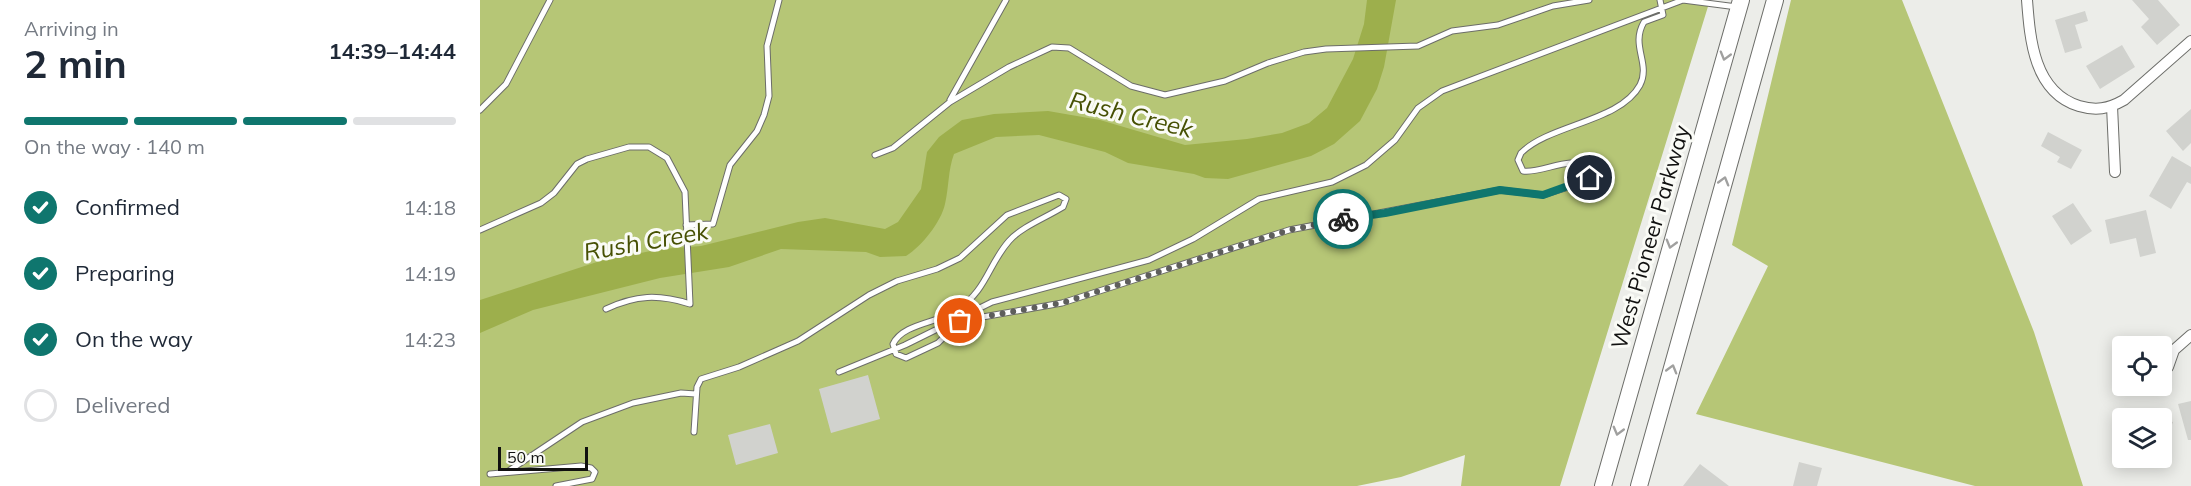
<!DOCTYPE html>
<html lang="en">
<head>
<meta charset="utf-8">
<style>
	:root { --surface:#fff; --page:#f6f6f7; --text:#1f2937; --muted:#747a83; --line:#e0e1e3; --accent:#0f766e }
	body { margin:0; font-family:Mulish,sans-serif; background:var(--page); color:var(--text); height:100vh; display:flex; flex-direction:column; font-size:22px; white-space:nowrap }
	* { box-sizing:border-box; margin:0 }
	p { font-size:20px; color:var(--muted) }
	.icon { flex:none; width:33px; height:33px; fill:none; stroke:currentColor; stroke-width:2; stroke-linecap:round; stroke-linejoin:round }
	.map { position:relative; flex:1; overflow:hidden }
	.panel { display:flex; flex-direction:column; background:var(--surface); width:480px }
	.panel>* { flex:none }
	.fabs { position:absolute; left:1632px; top:336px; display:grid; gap:12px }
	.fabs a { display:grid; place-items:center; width:60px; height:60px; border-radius:6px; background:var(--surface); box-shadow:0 3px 15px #0003; font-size:30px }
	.scale { position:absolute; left:18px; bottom:15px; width:90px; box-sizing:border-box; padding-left:6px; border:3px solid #111110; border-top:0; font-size:16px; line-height:21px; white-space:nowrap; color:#111110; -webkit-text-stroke:4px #fafbf6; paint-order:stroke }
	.pin { position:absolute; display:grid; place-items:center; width:51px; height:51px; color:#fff; margin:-26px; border:3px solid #fff; border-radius:50%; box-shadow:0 2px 6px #0007 }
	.courier { position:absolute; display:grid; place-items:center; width:60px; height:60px; margin:-30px; border:4px solid #0f766e; border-radius:50%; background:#fff; color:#222; box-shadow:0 2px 8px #0007 }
	.summary em { font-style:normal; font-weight:700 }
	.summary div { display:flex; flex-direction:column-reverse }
	.summary { display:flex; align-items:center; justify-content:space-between; height:102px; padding:0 24px }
	h1 { font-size:39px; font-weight:700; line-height:45px }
	.bar { display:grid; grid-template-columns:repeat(4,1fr); gap:9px 6px; align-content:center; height:72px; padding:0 24px }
	.bar i { height:8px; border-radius:4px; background:var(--line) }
	.bar .on { background:var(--accent) }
	.bar p { grid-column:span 4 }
	ol { padding:0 24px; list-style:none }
	li { display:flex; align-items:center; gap:18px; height:66px }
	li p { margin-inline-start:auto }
	li .icon { padding:6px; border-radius:50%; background:var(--accent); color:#fff; stroke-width:4 }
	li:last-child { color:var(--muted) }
	li i { width:33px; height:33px; border:3px solid var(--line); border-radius:50% }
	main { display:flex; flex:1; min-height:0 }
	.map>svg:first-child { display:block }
	.green { fill:#b6c676 }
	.water { fill:#9daf4c }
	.building { fill:#d1d2ce }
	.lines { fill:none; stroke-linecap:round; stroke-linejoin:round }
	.service-casing { stroke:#6c6d69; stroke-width:7 }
	.minor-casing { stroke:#6c6d69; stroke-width:12 }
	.primary-casing { stroke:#6c6d69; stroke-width:18 }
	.service { stroke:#fff; stroke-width:5 }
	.minor { stroke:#fff; stroke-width:10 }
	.primary { stroke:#fff; stroke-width:16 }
	.oneway { stroke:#a0a09f }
	.done { stroke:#5e5e5c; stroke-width:6; stroke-dasharray:0 10.8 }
	.route { stroke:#0f766e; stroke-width:8 }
	.labels { text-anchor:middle; stroke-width:6; stroke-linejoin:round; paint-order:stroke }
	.street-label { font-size:22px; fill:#111110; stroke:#fafbf6 }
	.water-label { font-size:24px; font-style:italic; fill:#465003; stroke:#fafbf6 }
</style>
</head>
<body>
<main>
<section class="panel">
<div class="summary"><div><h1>2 min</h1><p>Arriving in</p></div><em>14:39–14:44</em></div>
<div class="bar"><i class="on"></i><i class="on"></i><i class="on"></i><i></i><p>On the way · 140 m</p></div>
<ol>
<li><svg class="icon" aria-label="check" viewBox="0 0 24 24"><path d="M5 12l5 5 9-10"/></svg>Confirmed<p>14:18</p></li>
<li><svg class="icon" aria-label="check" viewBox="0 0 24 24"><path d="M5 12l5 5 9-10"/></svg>Preparing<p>14:19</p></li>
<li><svg class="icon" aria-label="check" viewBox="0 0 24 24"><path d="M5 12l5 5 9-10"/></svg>On the way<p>14:23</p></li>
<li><i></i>Delivered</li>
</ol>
</section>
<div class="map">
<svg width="1711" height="486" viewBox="0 0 1711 486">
	<rect width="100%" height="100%" fill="#ecede9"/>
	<path class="green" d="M0,0H1230L1080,486H981L985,455L921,477L877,486H0Z
		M1311,0H1422L1554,332L1603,486H1495L1216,414L1288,266L1252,245Z"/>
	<path class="water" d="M887,0H916L904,67L897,89L880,121L854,144L831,156L748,179L725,178L714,174L648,163L625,152L559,135L516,137L474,154C468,170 469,187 465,204C461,222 442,246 426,256L400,257L386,252L301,249L249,267L180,278L53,310L0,333V300L120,261L181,249L221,246L318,222L345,218L405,229L418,222L441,189L447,152L459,137L482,120L514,114L568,111L620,120L705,145L767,139L802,133L829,123L847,108L873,59L884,24Z"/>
	<path class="building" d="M1652,0H1678L1700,25L1677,45L1661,27L1669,19Z
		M1605,11L1608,21L1595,25L1602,48L1585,53L1575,20Z
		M1642,45L1655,67L1620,89L1606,66Z
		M1711,109V143L1703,151L1686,131Z
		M1568,132L1602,150L1591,169L1577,162L1580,157L1561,146Z
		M1692,156L1711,167V184L1707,182L1691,209L1669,196Z
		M1593,203L1612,231L1591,245L1572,216Z
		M1666,210L1676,253L1660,257L1656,238L1630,244L1625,220Z
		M388,375L400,419L351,433L339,389Z
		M1711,401V440H1708L1698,404Z
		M1682,418L1693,422L1682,450Z
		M290,424L298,453L256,465L248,435Z
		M1319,462L1342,468L1337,486H1313Z
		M1220,464L1249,486H1203Z"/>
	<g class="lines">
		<g class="service-casing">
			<path id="service" d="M470,100L526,0
				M0,110L26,84L70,0
				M395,155L413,148L470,102L529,67L572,47L589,48L651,86L685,95L745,81L788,63L824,52L846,49L938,46L972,31L1018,25L1073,6L1109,0
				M206,225L233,224L250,165L277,131L284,115L289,96L287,46L299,0
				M0,230L61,203L74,193L97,164L107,159L149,147H169L187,158L205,192L210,304C178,294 156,295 126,309
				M359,372L425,345L512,302L669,260L713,239L779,199L852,182L886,165L915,140L938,108L962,91L1203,0L1257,7
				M214,432L217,387L221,379L259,367L318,341L389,295L417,281L457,269L480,258L527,215L579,195L586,199L583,207C567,217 541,227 529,241C508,265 507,290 477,310C459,323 423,323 413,344L416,354L426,358L458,343L480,321L582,303L809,230L1020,190L1063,195L1108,181L1110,176L1108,168C1092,154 1062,174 1043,171L1038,160L1041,153C1070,124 1140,122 1160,85C1171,63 1150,46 1164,22L1183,15L1180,0
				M30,470L102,422L153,403L201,393L216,394
				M10,474L101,466L111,468L115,472L112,479L76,486"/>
		</g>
		<g class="minor-casing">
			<path id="minor" d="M1547,0C1550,40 1554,92 1599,106C1616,111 1628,109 1644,100L1711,41
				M1632,106L1635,172
				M1688,367L1694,350L1711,335"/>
		</g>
		<g class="primary-casing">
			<path id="primary" d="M1123,486L1261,0
				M1159,486L1295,0"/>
		</g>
		<use href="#service" class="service"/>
		<use href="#minor" class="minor"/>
		<use href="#primary" class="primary"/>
	</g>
	<defs><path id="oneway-chevron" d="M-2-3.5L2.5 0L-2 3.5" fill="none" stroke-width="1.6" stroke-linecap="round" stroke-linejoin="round" transform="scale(1.5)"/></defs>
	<g class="oneway">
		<use href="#oneway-chevron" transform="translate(1245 56) rotate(106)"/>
		<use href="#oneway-chevron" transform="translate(1244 181) rotate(-74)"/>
		<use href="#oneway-chevron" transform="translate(1191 244) rotate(106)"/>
		<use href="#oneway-chevron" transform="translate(1192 369) rotate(-74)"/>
		<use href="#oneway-chevron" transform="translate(1138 431) rotate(105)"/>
	</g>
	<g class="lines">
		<path class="done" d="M480,321L582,303L809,230L863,219"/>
		<path class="route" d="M863,219L905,213L1020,190L1063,195L1110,178"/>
	</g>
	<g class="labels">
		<g class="street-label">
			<text transform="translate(1170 237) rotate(-74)" y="8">West Pioneer Parkway</text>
		</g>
		<g class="water-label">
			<text transform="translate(651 115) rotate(14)" y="8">Rush Creek</text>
			<text transform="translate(166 242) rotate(-10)" y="8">Rush Creek</text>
		</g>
	</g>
</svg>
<div class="fabs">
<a><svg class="icon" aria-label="locate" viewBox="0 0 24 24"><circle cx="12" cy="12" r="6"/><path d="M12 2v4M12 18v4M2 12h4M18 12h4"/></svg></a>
<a><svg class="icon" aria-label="layers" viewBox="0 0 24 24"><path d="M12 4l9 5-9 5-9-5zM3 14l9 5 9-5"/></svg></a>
</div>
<div class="scale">50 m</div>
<div class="pin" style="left:480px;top:321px;background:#ea580c"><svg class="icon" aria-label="bag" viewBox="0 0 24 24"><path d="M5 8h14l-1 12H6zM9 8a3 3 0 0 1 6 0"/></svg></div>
<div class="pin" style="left:1110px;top:178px;background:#1f2937"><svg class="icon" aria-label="home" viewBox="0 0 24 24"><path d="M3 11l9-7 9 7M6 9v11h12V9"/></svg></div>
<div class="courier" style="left:863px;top:219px"><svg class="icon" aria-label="bike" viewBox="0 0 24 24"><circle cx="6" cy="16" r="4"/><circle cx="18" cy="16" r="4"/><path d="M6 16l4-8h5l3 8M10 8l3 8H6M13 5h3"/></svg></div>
</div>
</main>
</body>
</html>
